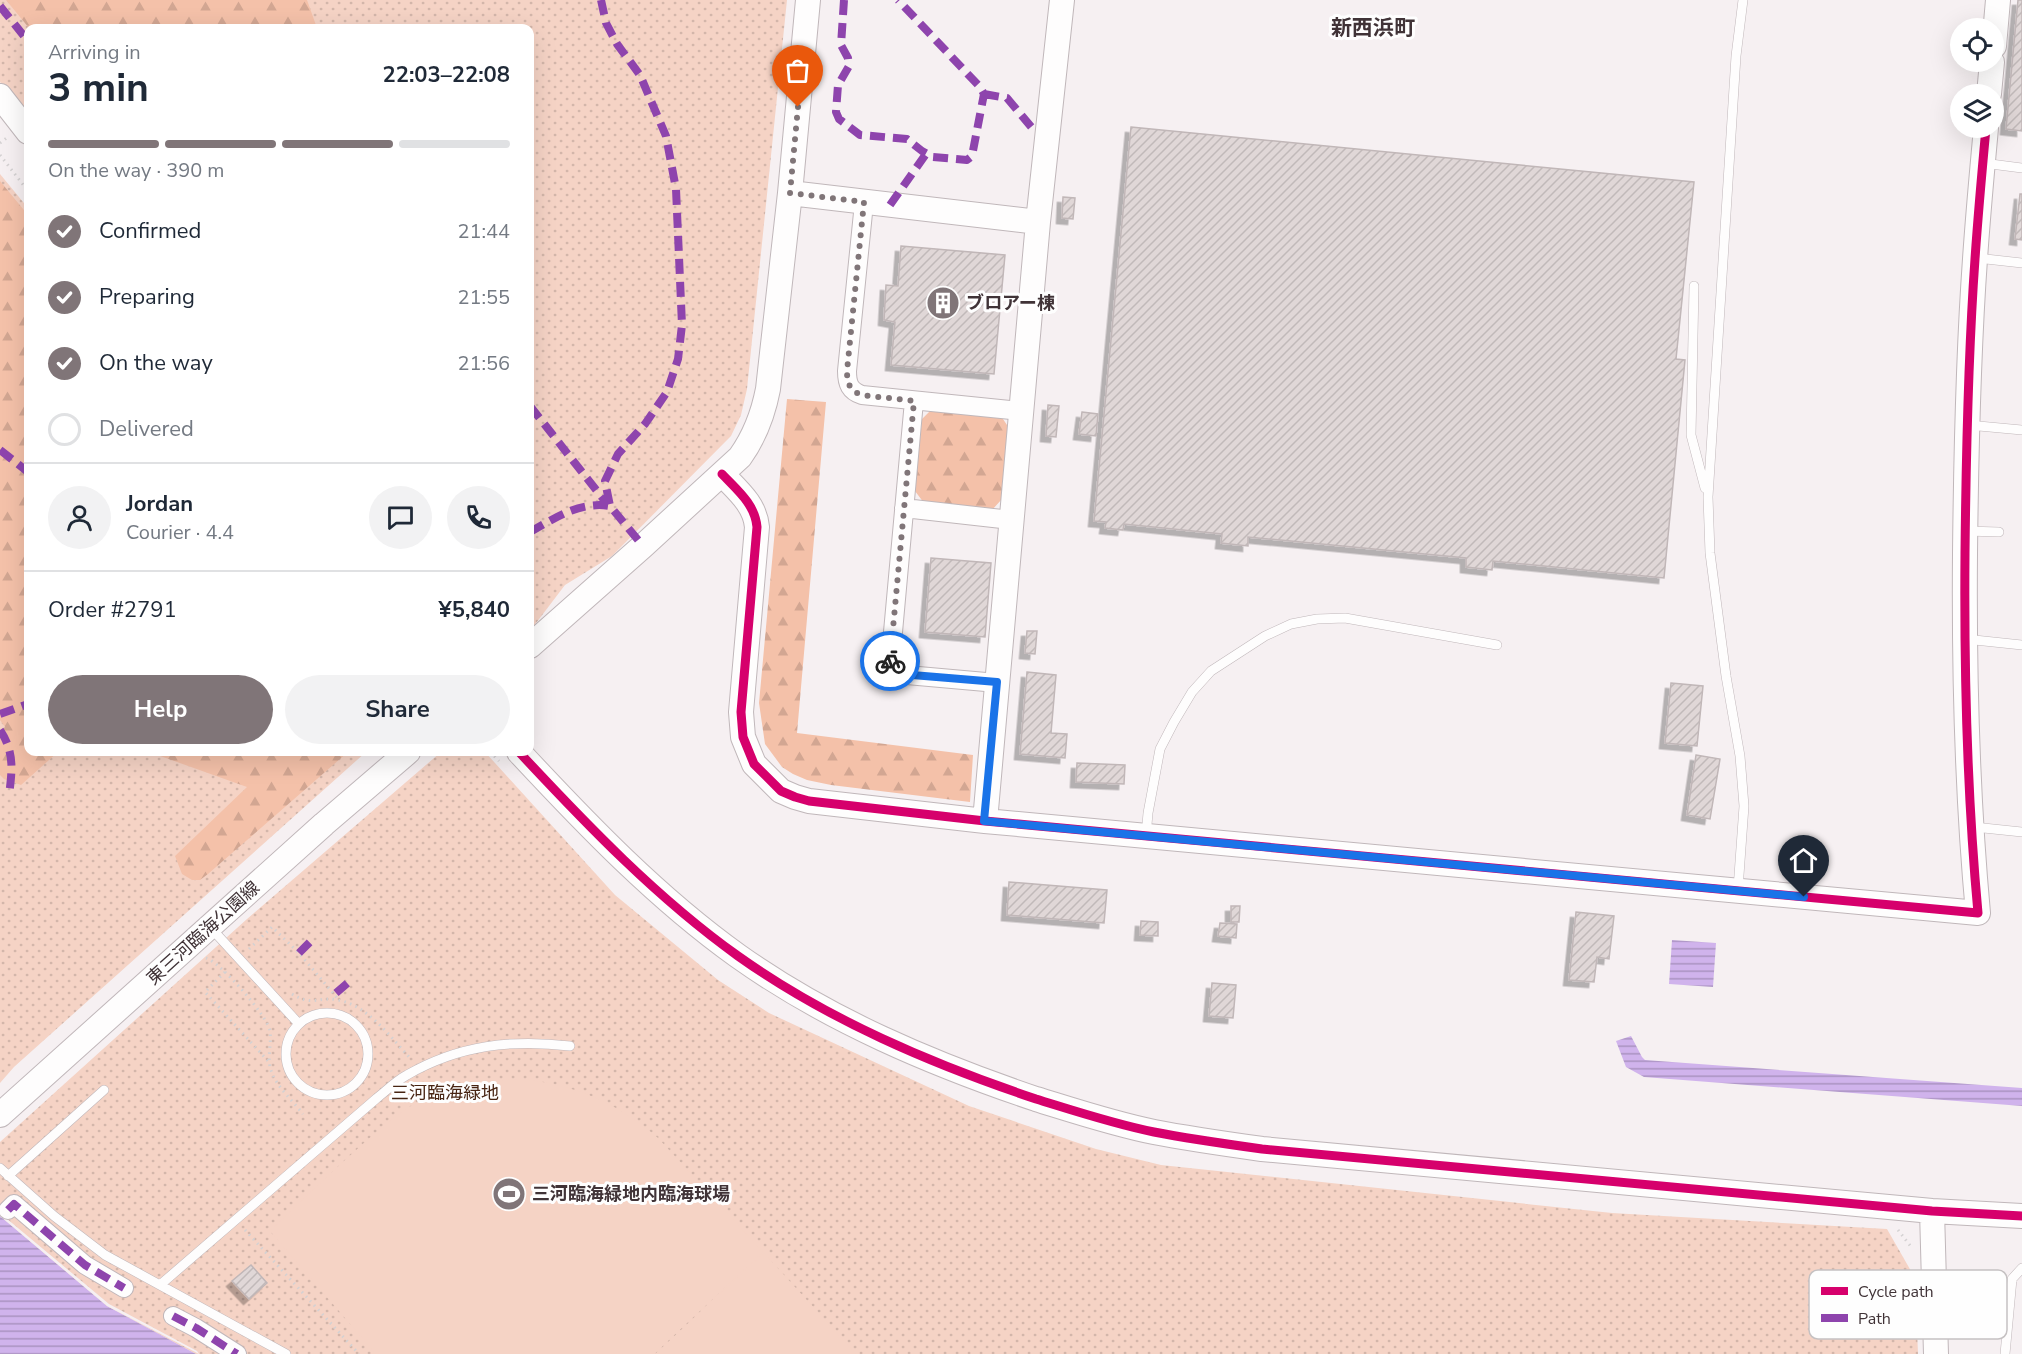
<!DOCTYPE html>
<html lang="en">
<head>
<meta charset="utf-8">
<style>
	:root { --surface:#fff; --page:#f2f2f3; --text:#1f2937; --muted:#747a83; --line:#e0e1e3; --accent:#807578 }
	body { margin:0; font-family:"Nunito Sans","Noto Sans JP",sans-serif; background:var(--page); color:var(--text); height:100vh; display:flex; flex-direction:column; font-size:22px; white-space:nowrap }
	* { box-sizing:border-box; margin:0 }
	p { font-size:20px; color:var(--muted) }
	.icon { flex:none; width:33px; height:33px; fill:none; stroke:currentColor; stroke-width:2; stroke-linecap:round; stroke-linejoin:round }
	.map { position:relative; flex:1; overflow:hidden }
	.panel { position:absolute; left:24px; top:24px; width:510px; height:732px; display:flex; flex-direction:column; background:var(--surface); border-radius:12px; box-shadow:0 6px 24px #0002 }
	.panel>* { flex:none }
	.fabs { position:absolute; left:1950px; top:18px; display:grid; gap:12px }
	.fabs a { display:grid; place-items:center; width:54px; height:54px; border-radius:50%; background:var(--surface); box-shadow:0 6px 24px #0002; font-size:30px }
	.pin { position:absolute; display:grid; place-items:center; width:51px; height:51px; color:#fff; margin:-62px -26px; border-radius:50% 50% 50% 0; rotate:-45deg; box-shadow:0 0 6px #0007 }
	.pin .icon { rotate:45deg }
	.courier { position:absolute; display:grid; place-items:center; width:60px; height:60px; margin:-30px; border:4px solid #1a73e8; border-radius:50%; background:#fff; color:#222; box-shadow:0 2px 8px #0007 }
	.headline em { font-style:normal; font-weight:700 }
	.headline div { display:flex; flex-direction:column-reverse }
	.headline { display:flex; align-items:center; justify-content:space-between; height:102px; padding:0 24px }
	h1 { font-size:39px; font-weight:700; line-height:45px }
	.bar { display:grid; grid-template-columns:repeat(4,1fr); gap:9px 6px; align-content:center; height:72px; padding:0 24px }
	.bar i { height:8px; border-radius:4px; background:var(--line) }
	.bar .selected { background:var(--accent) }
	.bar p { grid-column:span 4 }
	.line { display:flex; align-items:center; gap:15px; padding:0 24px; border-top:2px solid var(--line) }
	.line div { flex:1 }
	.round { display:grid; place-items:center; flex:none; width:63px; height:63px; border-radius:32px; background:var(--page) }
	ol { padding:0 24px; list-style:none }
	li { display:flex; align-items:center; gap:18px; height:66px }
	li p { margin-inline-start:auto }
	li .icon { padding:6px; border-radius:50%; background:var(--accent); color:#fff; stroke-width:4 }
	li:last-child { color:var(--muted) }
	li i { width:33px; height:33px; border:3px solid var(--line); border-radius:50% }
	.cta { display:flex; gap:12px; margin-top:auto; padding:12px 24px }
	.cta a { flex:1; height:69px; border-radius:36px; background:var(--accent); color:#fff; font-size:24px; font-weight:700; line-height:69px; text-align:center }
	.cta a+a { background:var(--page); color:var(--text) }
	.map>svg:first-child { display:block }
	.grass { fill:url(#grass-dots) }
	.forest { fill:url(#forest-firs) }
	.pitch { fill:#f5d3c5 }
	.water { fill:url(#water-rules) }
	.pier { fill:#f6f0f2 }
	.building { fill:url(#building-hatch); stroke:#c1b7b8; stroke-width:1.5; filter:url(#shadow) }
	.lines { fill:none; stroke-linecap:round; stroke-linejoin:round }
	.lane-casing { stroke:#c0b7ba; stroke-width:10 }
	.street-casing { stroke:#c0b7ba; stroke-width:20 }
	.secondary-casing { stroke:#c0b7ba; stroke-width:26 }
	.path { stroke:#d4d1d2; stroke-width:3; stroke-dasharray:1.5 4.5; stroke-linecap:butt }
	.lane { stroke:#fefdfd; stroke-width:9 }
	.street { stroke:#fefdfd; stroke-width:18 }
	.secondary { stroke:#fefdfd; stroke-width:24 }
	.quiet { stroke:#8e44ad; stroke-width:8; stroke-dasharray:15 8; stroke-linecap:butt }
	.cycleway-casing { stroke:#fefefe; stroke-width:13 }
	.cycleway { stroke:#d6006c; stroke-width:9 }
	.done { stroke:#807578; stroke-width:6; stroke-dasharray:0 10.8 }
	.route { stroke:#1a73e8; stroke-width:8 }
	.labels { text-anchor:middle; stroke-width:6; stroke-linejoin:round; paint-order:stroke }
	.poi-label { font-size:18px; font-weight:bold; fill:#403337; stroke:#fefefe; text-anchor:start }
	.street-label { font-size:18px; fill:#403337; stroke:#fefefe }
	.park-label { font-size:18px; fill:#472412; stroke:#fefefe }
	.quarter-label { font-size:21px; font-weight:bold; fill:#403337; stroke:#fefefe }
	.key { fill:#fefefe; stroke:#c5c1c2; stroke-width:1.5 }
	.key-label { font-size:16px; fill:#403337 }
</style>
</head>
<body>
<div class="map">
<svg width="2022" height="1354" viewBox="0 0 2022 1354">
	<defs>
		<pattern id="grass-dots" width="8" height="8" patternUnits="userSpaceOnUse" patternTransform="scale(1.5)"><rect width="8" height="8" fill="#f5d3c5"/><path d="M2 2h.1M6 6h.1" fill="none" stroke="#d3b6aa" stroke-width="1.8" stroke-linecap="round"/></pattern>
		<pattern id="forest-firs" width="22" height="20" patternUnits="userSpaceOnUse" patternTransform="scale(1.5)"><rect width="22" height="20" fill="#f4c1a9"/><path d="M5 1l3.5 6h-7zM16 11l3.5 6h-7z" fill="#d2a692"/></pattern>
		<pattern id="water-rules" width="6" height="5" patternUnits="userSpaceOnUse" patternTransform="scale(1.5)"><rect width="6" height="5" fill="#d0b3ec"/><path d="M0 2.5h6" fill="none" stroke="#aa92c0"/></pattern>
		<pattern id="building-hatch" width="6" height="6" patternUnits="userSpaceOnUse" patternTransform="scale(1.5)"><rect width="6" height="6" fill="#e0d7d7"/><path d="M-1 1l2-2M0 6l6-6M5 7l2-2" fill="none" stroke="#c1b9b9"/></pattern>
		<filter id="shadow"><feDropShadow dx="-5.5" dy="5.5" stdDeviation="0" flood-color="#0004"/></filter>
	</defs>
	<rect width="100%" height="100%" fill="#f6f0f2"/>
	<path class="grass" d="M0,0H787L747,389L741,415L731,436L612,556L565,585L530,631V28H28V117L0,82Z
		M0,174L28,208V752H366L14,1067L0,1083Z
		M441,752H485L615,895L718,980L769,1013L969,1106L1096,1149L1161,1165L1612,1213L1887,1229L1915,1278L1918,1354H196L107,1306L0,1216V1142L247,919Z"/>
	<path class="forest" d="M6,0H307L317,28H29Z
		M0,181L28,215V752H58L21,785L4,779L0,775V731L5,727L0,720Z
		M787,399L826,402L797,733L973,755L970,802L831,785L807,780L793,774L782,767L765,744L759,703Z
		M932,409L1001,416L1009,428L1002,499L992,510L924,503L915,491L922,419Z
		M149,752H348L208,874L200,880H192L182,874L175,856L247,787Z"/>
	<path class="pitch" d="M519,1079C572,1083 618,1103 658,1138L763,1252L654,1354H376L270,1231C301,1201 332,1171 365,1142C386,1124 406,1105 433,1095C460,1084 490,1080 519,1079Z
		M764,1253L856,1354H655Z"/>
	<path class="water" d="M1672,940L1716,943L1713,987L1669,984Z
		M1631,1036L1642,1057L1645,1060L2022,1088V1106L1644,1077L1626,1067L1616,1041Z
		M0,1216L107,1306L196,1354H0Z"/>
	<path class="pier" d="M0,1213L109,1304L197,1351L199,1354L107,1306L0,1216Z"/>
	<path class="building" d="M2018,0H2022V131L2006,129Z
		M1131,127L1694,182L1676,359L1685,360L1664,578L1493,561L1492,570L1466,567V558L1248,537V546L1221,543L1222,534L1124,524L1123,530L1105,528L1106,522L1094,521Z
		M2020,194H2022V240L2015,239Z
		M1063,197L1075,198L1073,219L1062,218Z
		M901,246L1005,255L994,374L891,365L895,322L884,320L886,285L898,286Z
		M1048,405L1059,406L1056,437L1046,436Z
		M1082,412L1098,414L1096,436L1079,434Z
		M931,558L991,563L985,637L925,632Z
		M1027,631H1037L1035,654L1025,653Z
		M1027,672L1056,675L1051,733L1067,734L1065,758L1020,754Z
		M1671,683L1703,686L1697,746L1665,743Z
		M1696,755L1720,759L1710,819L1687,815Z
		M1077,763L1125,765L1124,784L1076,782Z
		M1009,882L1107,890L1104,923L1007,915Z
		M1231,906H1240L1239,922H1231Z
		M1576,912L1614,916L1609,959L1597,957L1594,982L1569,980Z
		M1141,921L1158,922V936L1140,935Z
		M1220,923L1237,924L1236,938L1218,936Z
		M1212,983L1236,985L1233,1018L1209,1016Z
		M251,1265L267,1283L249,1299L232,1281Z"/>
	<g class="lines">
		<g class="lane-casing">
			<path id="lane" d="M1983,163L2022,168
				M1977,258L2022,263
				M1694,286L1691,435L1705,488
				M1968,425L2022,430
				M1966,531L1999,532
				M1965,639L2022,645
				M1974,827L2022,832
				M1146,836L1148,813L1160,749L1174,722L1192,692L1211,671L1265,636L1291,624L1317,619L1345,618L1497,645
				M1738,889L1744,806L1740,756L1726,676L1710,553L1708,497L1736,56L1743,0
				M210,927L299,1024
				M286 1054a41 41 0 1 1 82 0a41 41 0 1 1-82 0Z
				M0,1168L54,1216L105,1255L286,1354
				M8,1176L104,1090
				M160,1285L377,1098C387,1090 396,1081 407,1075C459,1045 512,1039 570,1046
				M2005,1354L2012,1279L2022,1268"/>
		</g>
		<g class="street-casing">
			<path id="street" d="M864,203L847,371C847,384 850,391 862,395L1021,411
				M914,401L891,654C890,667 894,673 907,675L997,683
				M904,508L1011,520
				M8,1210L14,1204L85,1265L124,1288
				M173,1316L196,1328L237,1354"/>
		</g>
		<g class="secondary-casing">
			<path id="secondary" d="M1994,46L1998,0
				M1989,94L1992,62
				M0,96L28,132
				M790,193L1038,222
				M722,474C737,490 755,504 757,527L741,712L743,737L754,764L781,791L795,797L809,801L985,821L1978,913C1967,794 1964,674 1965,554C1966,456 1968,357 1975,259C1978,215 1982,171 1986,128
				M530,646L643,546L740,457C755,436 763,415 768,389L790,193L808,0
				M519,752C587,825 657,898 738,956C828,1020 932,1064 1036,1099C1075,1111 1114,1124 1154,1132C1190,1139 1226,1144 1262,1149L1932,1211L2022,1216
				M985,821L1038,222L1062,0
				M0,1115L324,824L408,752
				M1932,1211L1936,1354"/>
		</g>
		<path class="path" d="M0,143L8,137
			M0,155L28,191
			M490,752L499,761
			M249,949L272,927L299,953L338,999
			M206,958C219,961 268,1016 270,1031C272,1045 266,1059 272,1073C278,1088 293,1101 303,1114
			M225,972L205,992L269,1062
			M292,994C313,1007 319,996 338,1000C369,1006 390,1037 411,1059
			M245,1230L359,1354
			M1898,1230L1912,1248"/>
		<use href="#lane" class="lane"/>
		<use href="#street" class="street"/>
		<use href="#secondary" class="secondary"/>
		<path class="quiet" d="M601,0L606,23L617,44L640,75L666,136L676,189L682,325L678,359L667,392L645,424L618,454L605,481L610,506L643,546
			M844,0L841,45L848,58L849,66L838,85L836,112L839,119L860,135L907,139L922,151L933,157L967,160L972,156L984,94L980,87L898,0
			M0,6L28,41
			M984,94L1007,98L1033,129
			M890,205L926,154
			M530,406L608,505
			M0,450L28,472
			M530,532C555,518 580,501 610,506
			M0,714L28,704
			M0,730C15,753 12,770 9,796
			M299,953L311,941
			M336,993L351,980
			M8,1210L14,1204L85,1265L124,1288
			M173,1316L196,1328L237,1354"/>
		<g class="cycleway-casing">
			<path id="cycleway" d="M722,474C737,490 755,504 757,527L741,712L743,737L754,764L781,791L795,797L809,801L985,821L1978,913C1967,794 1964,674 1965,554C1966,456 1968,357 1975,259C1978,215 1982,171 1986,128
				M519,752C587,825 657,898 738,956C828,1020 932,1064 1036,1099C1075,1111 1114,1124 1154,1132C1190,1139 1226,1144 1262,1149L1932,1211L2022,1216"/>
		</g>
		<use href="#cycleway" class="cycleway"/>
	</g>
	<g class="lines">
		<path class="done" d="M798,107L790,193L864,202L847,371C847,384 850,391 862,395L914,401L890,661"/>
		<path class="route" d="M890,661L894,671L900,674L997,682L984,821L1804,897"/>
	</g>
	<defs>
		<g id="building-disc" transform="scale(1.725)"><circle r="9.5" fill="#807578" stroke="#fefefe"/><path d="M-4-6H4V6H1V3H-1V6H-4ZM-2.5-4.3h1.7v1.8h-1.7ZM.8-4.3h1.7v1.8H.8ZM-2.5-1h1.7V.8h-1.7ZM.8-1h1.7V.8H.8Z" fill="#fff"/></g>
		<g id="stadium-disc" transform="scale(1.725)"><circle r="9.5" fill="#807578" stroke="#fefefe"/><path d="M0-5a6.5 5 0 1 0 0 10a6.5 5 0 1 0 0-10ZM-3.5-1.8h7v3.6h-7Z" fill="#fff"/></g>
	</defs>
	<g fill-rule="evenodd">
		<use href="#building-disc" x="943" y="303"/>
		<use href="#stadium-disc" x="509" y="1194"/>
	</g>
	<g class="labels">
		<g class="poi-label">
			<text x="966" y="309">ブロアー棟</text>
			<text x="532" y="1200">三河臨海緑地内臨海球場</text>
		</g>
		<g class="street-label">
			<text transform="translate(203 933) rotate(-42)" y="6">東三河臨海公園線</text>
		</g>
		<g class="park-label">
			<text x="445" y="1099">三河臨海緑地</text>
		</g>
		<g class="quarter-label">
			<text x="1373" y="35">新西浜町</text>
		</g>
	</g>
	<rect x="1809" y="1270" width="198" height="69" rx="9" class="key"/>
	<rect x="1821" y="1287" width="27" height="8" fill="#d6006c"/>
	<rect x="1821" y="1314" width="27" height="8" fill="#8e44ad"/>
	<g class="key-label">
		<text x="1858" y="1297">Cycle path</text>
		<text x="1858" y="1324">Path</text>
	</g>
</svg>
<div class="fabs">
<a><svg class="icon" aria-label="locate" viewBox="0 0 24 24"><circle cx="12" cy="12" r="6"/><path d="M12 2v4M12 18v4M2 12h4M18 12h4"/></svg></a>
<a><svg class="icon" aria-label="layers" viewBox="0 0 24 24"><path d="M12 4l9 5-9 5-9-5zM3 14l9 5 9-5"/></svg></a>
</div>
<div class="pin" style="left:798px;top:107px;background:#ea580c"><svg class="icon" aria-label="bag" viewBox="0 0 24 24"><path d="M5 8h14l-1 12H6zM9 8a3 3 0 0 1 6 0"/></svg></div>
<div class="pin" style="left:1804px;top:897px;background:#1f2937"><svg class="icon" aria-label="home" viewBox="0 0 24 24"><path d="M3 11l9-7 9 7M6 9v11h12V9"/></svg></div>
<div class="courier" style="left:890px;top:661px"><svg class="icon" aria-label="bike" viewBox="0 0 24 24"><circle cx="6" cy="16" r="4"/><circle cx="18" cy="16" r="4"/><path d="M6 16l4-8h5l3 8M10 8l3 8H6M13 5h3"/></svg></div>
<section class="panel">
<div class="headline"><div><h1>3 min</h1><p>Arriving in</p></div><em>22:03–22:08</em></div>
<div class="bar"><i class="selected"></i><i class="selected"></i><i class="selected"></i><i></i><p>On the way · 390 m</p></div>
<ol>
<li><svg class="icon" aria-label="check" viewBox="0 0 24 24"><path d="M5 12l5 5 9-10"/></svg>Confirmed<p>21:44</p></li>
<li><svg class="icon" aria-label="check" viewBox="0 0 24 24"><path d="M5 12l5 5 9-10"/></svg>Preparing<p>21:55</p></li>
<li><svg class="icon" aria-label="check" viewBox="0 0 24 24"><path d="M5 12l5 5 9-10"/></svg>On the way<p>21:56</p></li>
<li><i></i>Delivered</li>
</ol>
<div class="line" style="height:108px"><a class="round"><svg class="icon" aria-label="person" viewBox="0 0 24 24"><circle cx="12" cy="8" r="4"/><path d="M4 21q1-7 8-7t8 7"/></svg></a><div><b>Jordan</b><p>Courier · 4.4</p></div><a class="round"><svg class="icon" aria-label="chat" viewBox="0 0 24 24"><path d="M4 5h16v11H9l-5 4z"/></svg></a><a class="round"><svg class="icon" aria-label="phone" viewBox="0 0 24 24"><path d="M5 4h4l2 5-3 2q2 4 5 5l2-3 5 2v4C11 20 4 13 5 4z"/></svg></a></div>
<div class="line" style="height:78px"><div>Order #2791</div><b>¥5,840</b></div>
<div class="cta"><a>Help</a><a>Share</a></div>
</section>
</div>
</body>
</html>
